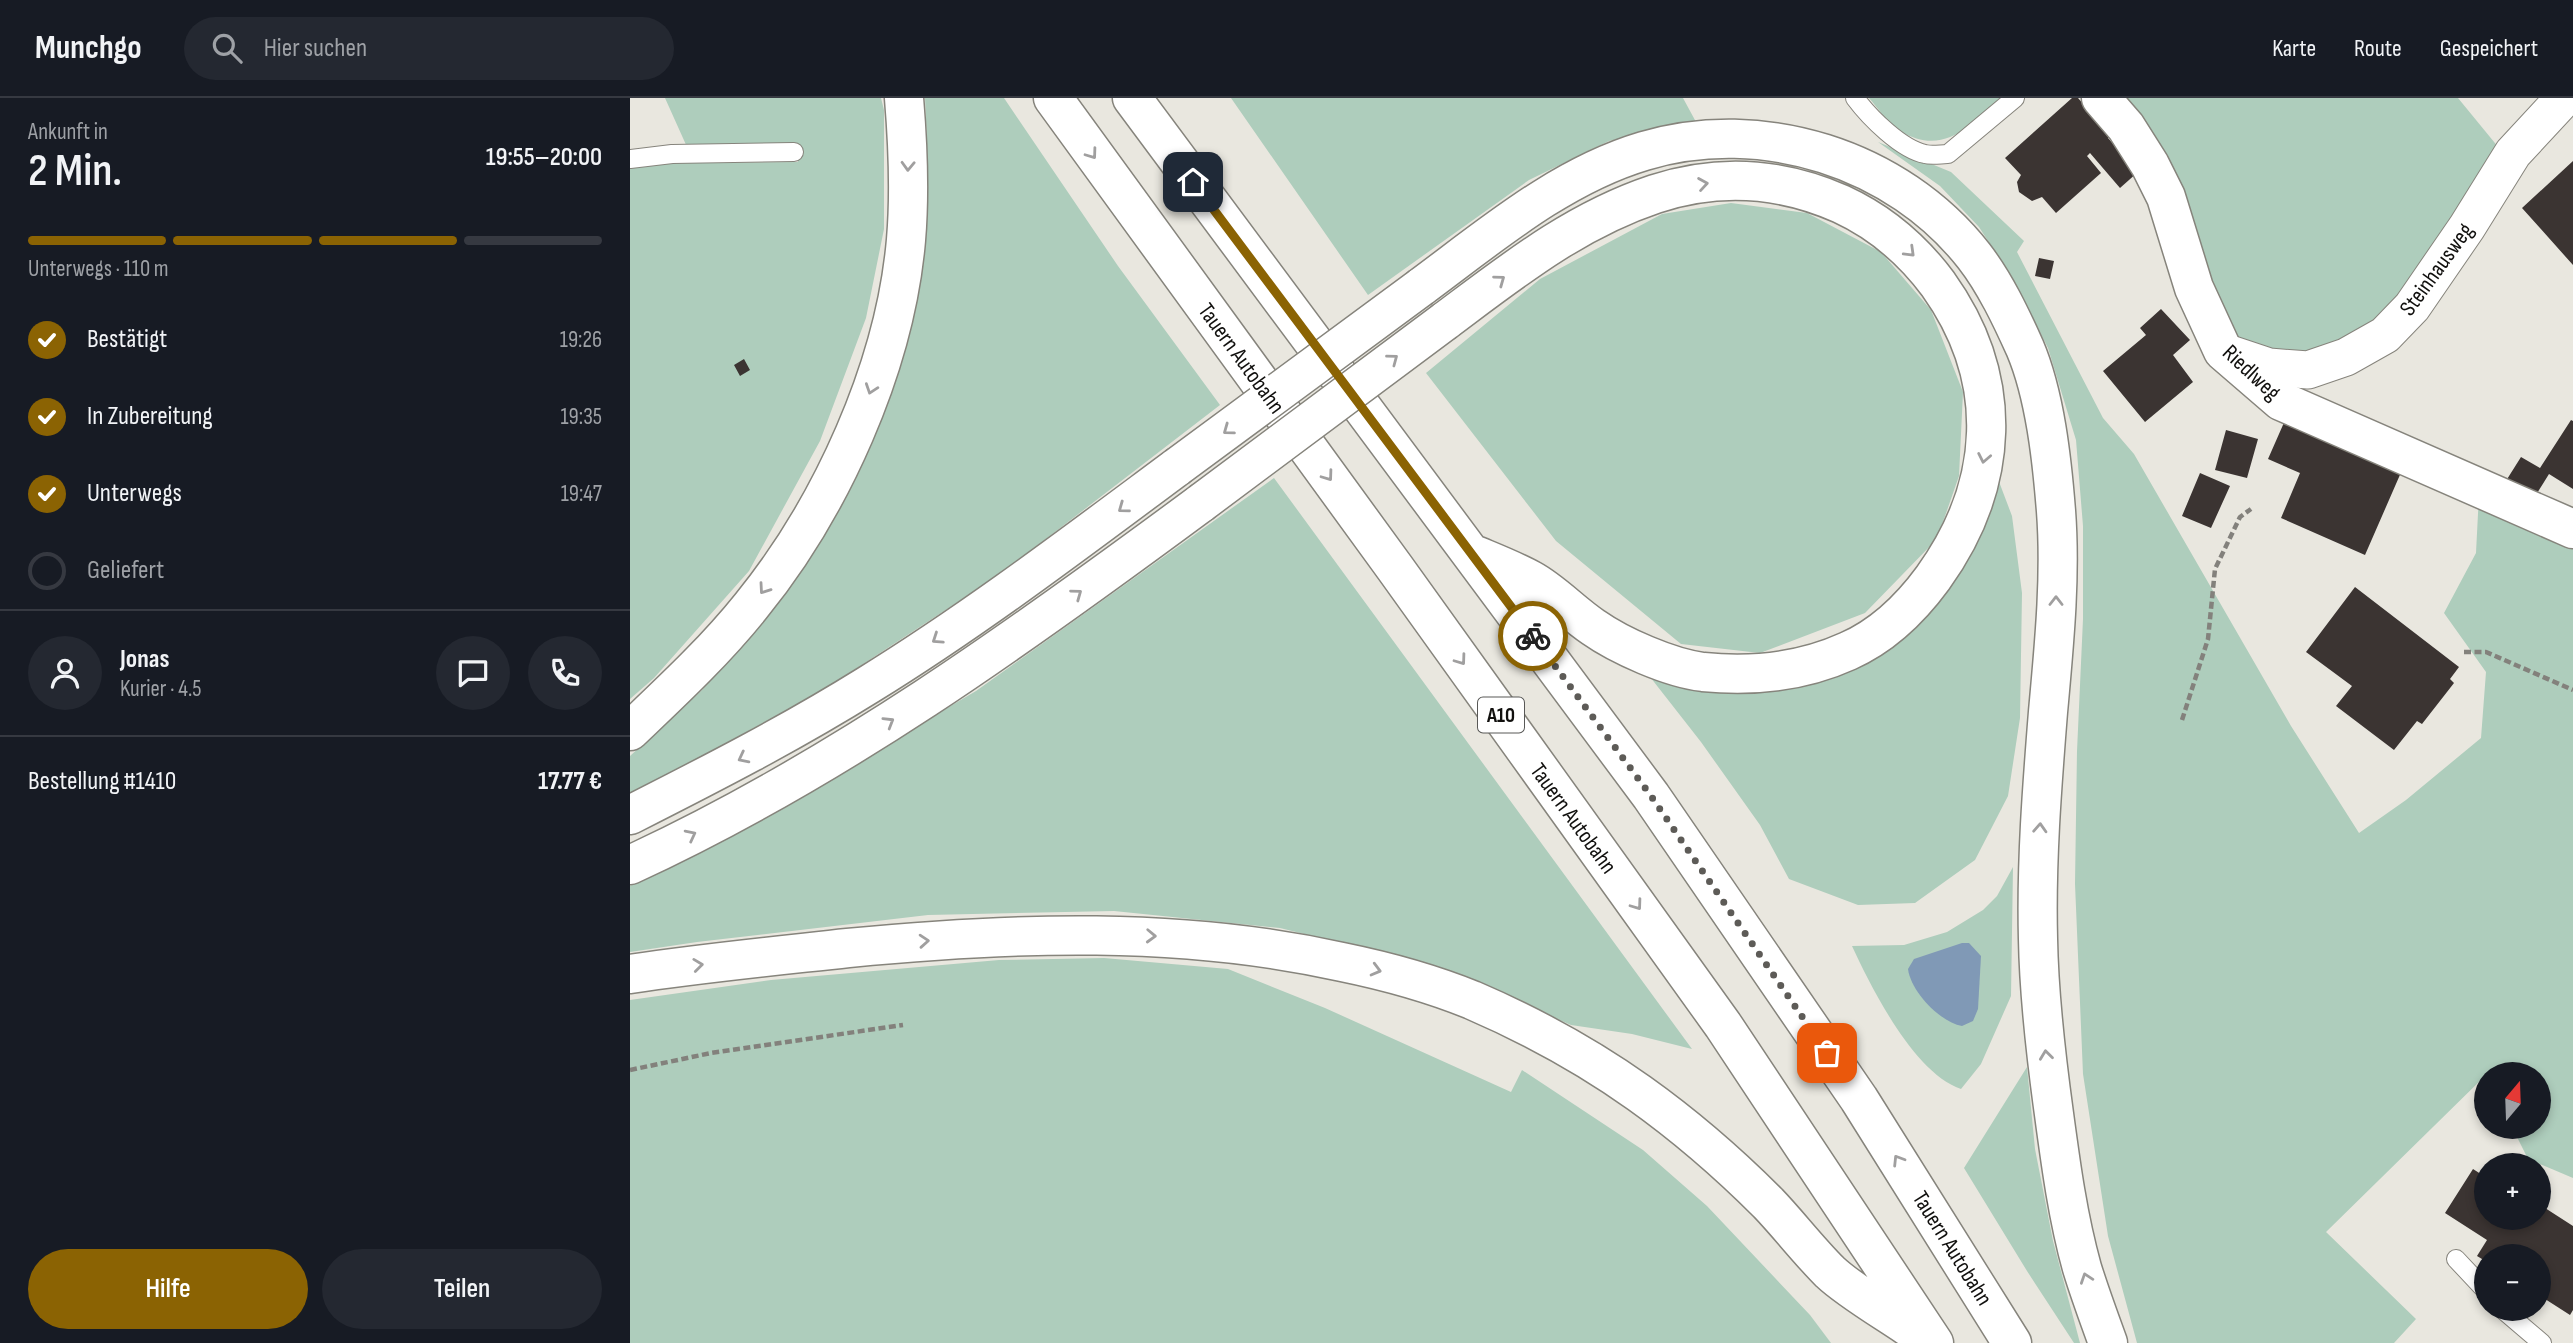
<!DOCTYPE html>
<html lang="de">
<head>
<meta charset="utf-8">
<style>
	:root { --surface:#171b24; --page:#242831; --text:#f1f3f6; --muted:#9ea1a6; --line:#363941; --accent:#8b6303 }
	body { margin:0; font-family:"Sofia Sans Condensed",sans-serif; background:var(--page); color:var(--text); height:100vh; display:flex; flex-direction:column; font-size:26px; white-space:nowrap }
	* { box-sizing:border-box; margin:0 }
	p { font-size:23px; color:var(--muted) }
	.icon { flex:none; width:38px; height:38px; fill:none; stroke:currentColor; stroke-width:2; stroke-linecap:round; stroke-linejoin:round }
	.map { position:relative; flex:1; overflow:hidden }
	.panel { display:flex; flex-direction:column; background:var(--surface); width:630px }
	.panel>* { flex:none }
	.needle { width:46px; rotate:19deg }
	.fabs { position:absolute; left:1844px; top:964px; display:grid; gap:14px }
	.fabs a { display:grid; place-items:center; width:77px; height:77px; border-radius:50%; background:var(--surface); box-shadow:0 4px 10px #0003; font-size:35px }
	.pin { position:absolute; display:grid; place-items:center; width:60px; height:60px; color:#fff; margin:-30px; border-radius:14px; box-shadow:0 4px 10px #0006 }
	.courier { position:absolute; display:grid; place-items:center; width:70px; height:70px; margin:-35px; border:5px solid #8b6303; border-radius:50%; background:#fff; color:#222; box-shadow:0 2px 9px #0007 }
	.headline em { font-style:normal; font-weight:600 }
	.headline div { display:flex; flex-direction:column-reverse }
	.headline { display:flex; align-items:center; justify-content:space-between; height:119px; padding:0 28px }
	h1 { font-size:46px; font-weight:600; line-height:52px }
	.bar { display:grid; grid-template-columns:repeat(4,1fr); gap:10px 7px; align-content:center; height:84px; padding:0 28px }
	.bar i { height:9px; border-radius:5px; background:var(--line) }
	.bar .current { background:var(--accent) }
	.bar p { grid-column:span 4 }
	.line { display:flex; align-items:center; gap:18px; padding:0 28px; border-top:2px solid var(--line) }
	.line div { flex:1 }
	.round { display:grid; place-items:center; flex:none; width:74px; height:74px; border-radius:37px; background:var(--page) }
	ol { padding:0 28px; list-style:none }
	li { display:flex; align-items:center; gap:21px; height:77px }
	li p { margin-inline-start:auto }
	li .icon { padding:7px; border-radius:50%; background:var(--accent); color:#fff; stroke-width:4 }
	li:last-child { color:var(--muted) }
	li i { width:38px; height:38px; border:4px solid var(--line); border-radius:50% }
	.button { display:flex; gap:14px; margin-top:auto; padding:14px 28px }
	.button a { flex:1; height:80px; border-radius:42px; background:var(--accent); color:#fff; font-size:28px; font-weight:600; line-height:80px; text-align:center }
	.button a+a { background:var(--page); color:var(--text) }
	header { display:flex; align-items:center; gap:42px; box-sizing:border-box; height:98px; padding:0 35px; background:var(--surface); border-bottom:2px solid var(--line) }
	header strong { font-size:33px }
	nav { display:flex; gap:38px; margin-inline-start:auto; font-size:24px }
	.search { width:490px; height:63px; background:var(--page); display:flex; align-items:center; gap:18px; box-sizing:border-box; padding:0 24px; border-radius:38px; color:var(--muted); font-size:26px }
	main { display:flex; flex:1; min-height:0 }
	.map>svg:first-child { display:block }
	.green { fill:#aecdbc }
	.water { fill:#8099b6 }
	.building { fill:#3b3432 }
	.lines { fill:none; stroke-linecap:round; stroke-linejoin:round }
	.service-casing { stroke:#86847c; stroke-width:20 }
	.minor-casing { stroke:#86847c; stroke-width:39 }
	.tertiary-casing { stroke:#86847c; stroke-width:41 }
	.motorway-casing { stroke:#86847c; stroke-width:41 }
	.path { stroke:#83817c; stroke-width:4.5; stroke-dasharray:7 3.5; stroke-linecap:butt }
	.service { stroke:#fff; stroke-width:18 }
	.minor { stroke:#fff; stroke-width:37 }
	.tertiary { stroke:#fff; stroke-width:38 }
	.motorway { stroke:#fff; stroke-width:38 }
	.motorway-bridge-casing { stroke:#86847c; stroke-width:41; stroke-linecap:butt }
	.motorway-bridge { stroke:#fff; stroke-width:38 }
	.oneway { stroke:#a09f9f }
	.done { stroke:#5d5b57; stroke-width:7; stroke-dasharray:0 12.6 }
	.route { stroke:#8b6303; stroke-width:9 }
	.labels { text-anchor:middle; stroke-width:7; stroke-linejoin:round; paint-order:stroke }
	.shield { fill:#fff; stroke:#585856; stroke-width:2 }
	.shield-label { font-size:21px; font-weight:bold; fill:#11100e }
	.street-label { font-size:23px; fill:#11100e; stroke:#fff }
</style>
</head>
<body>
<header>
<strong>Munchgo</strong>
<div class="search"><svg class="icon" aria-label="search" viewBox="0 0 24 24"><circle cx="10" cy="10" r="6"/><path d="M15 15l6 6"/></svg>Hier suchen</div>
<nav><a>Karte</a><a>Route</a><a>Gespeichert</a></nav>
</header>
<main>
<section class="panel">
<div class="headline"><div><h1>2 Min.</h1><p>Ankunft in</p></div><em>19:55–20:00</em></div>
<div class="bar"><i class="current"></i><i class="current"></i><i class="current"></i><i></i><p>Unterwegs · 110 m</p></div>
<ol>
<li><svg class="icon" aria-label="check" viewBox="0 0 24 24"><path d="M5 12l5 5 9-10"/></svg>Bestätigt<p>19:26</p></li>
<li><svg class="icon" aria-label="check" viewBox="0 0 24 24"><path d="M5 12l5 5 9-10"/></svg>In Zubereitung<p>19:35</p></li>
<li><svg class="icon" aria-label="check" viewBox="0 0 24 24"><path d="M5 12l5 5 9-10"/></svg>Unterwegs<p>19:47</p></li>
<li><i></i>Geliefert</li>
</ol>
<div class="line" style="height:126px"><a class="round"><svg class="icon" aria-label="person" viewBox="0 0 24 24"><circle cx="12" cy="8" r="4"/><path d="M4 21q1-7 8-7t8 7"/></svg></a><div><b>Jonas</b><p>Kurier · 4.5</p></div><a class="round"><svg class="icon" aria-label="chat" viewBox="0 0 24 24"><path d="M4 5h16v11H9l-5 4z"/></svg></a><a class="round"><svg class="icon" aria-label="phone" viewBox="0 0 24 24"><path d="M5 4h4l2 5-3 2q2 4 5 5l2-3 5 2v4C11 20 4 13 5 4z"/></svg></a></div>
<div class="line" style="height:91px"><div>Bestellung #1410</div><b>17.77 €</b></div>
<div class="button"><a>Hilfe</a><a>Teilen</a></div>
</section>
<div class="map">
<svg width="1943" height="1245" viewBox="0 0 1943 1245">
	<rect width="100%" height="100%" fill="#e9e7df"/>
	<path class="green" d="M35,0H251L254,12V131L236,220L190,343L119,473L24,580L0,601V69L33,65L168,64L164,50L57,49Z
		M295,0H374L488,168L590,307L369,477L195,591L0,698V658L72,592L129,528L266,272L296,141L297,43Z
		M601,0H1053L1066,24L979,43L899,82L738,197Z
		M1239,0H1370C1341,28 1313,59 1270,33C1258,26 1248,10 1239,0Z
		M1490,0H1828L1869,50L1779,193L1741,229L1691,256L1619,249L1591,222Z
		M1248,44L1321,74L1394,143L1387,154L1473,320L1504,356L1661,628L1729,735L1776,702L1851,640L1856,574L1814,515L1846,455L1849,396L1943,440V1080L1898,1061L1882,1029H1909V976H1857L1696,1134L1786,1221L1764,1245H1507L1478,1138L1453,976L1445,786L1447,653L1453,521V428L1446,342L1418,250L1385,185L1349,129L1310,88Z
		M1101,105L1177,115L1251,154L1301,212L1333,294L1329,378L1307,441L1235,515L1130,555L1051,546L926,443L796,275L910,181L1032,116Z
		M644,380L1062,951L1002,936L941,927L811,870L650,830L484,813L298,817L67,844L0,854V788L110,732L346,593Z
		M1368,381L1382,418L1392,495L1390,620L1378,698L1345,762L1285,805L1228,807L1159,781L1130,727L1071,644L1017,575L1273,537L1338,461Z
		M1383,769L1381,898L1351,966L1331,991C1284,975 1242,891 1222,848L1274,847L1317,834L1353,812L1367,798Z
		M474,860L598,871L695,910L881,994L892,972L1013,1052L1077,1108L1180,1217L1201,1245H0V902L141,882L369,862Z
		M1397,969L1405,1051L1423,1143L1450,1245H1444L1397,1173L1334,1070Z"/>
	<path class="water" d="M1332,845H1339L1351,858L1348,911L1343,923L1332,928C1310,924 1281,894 1278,871L1284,861Z"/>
	<path class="building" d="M1442,0H1448L1481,38L1478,40L1508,74L1490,90L1460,55L1457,58L1471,75L1426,115L1412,99L1402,103L1389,94L1387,84L1391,77L1375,60Z
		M1943,63V167L1892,110Z
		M1409,160L1424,163L1420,181L1405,178Z
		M1531,211L1560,242L1543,257L1563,284L1515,324L1473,273L1516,237L1510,230Z
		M114,261L120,272L110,278L104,267Z
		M1660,311L1776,363L1735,457L1651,420L1670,375L1638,361Z
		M1941,322L1943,323V391L1919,376L1904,400L1874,386L1891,359L1910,370Z
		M1596,332L1628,341L1617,380L1585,372Z
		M1570,375L1600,388L1581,430L1552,418Z
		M1725,489L1829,569L1820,581L1824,585L1792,626L1787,623L1764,652L1706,608L1722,588L1676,554Z
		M1843,1071L1857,1080V1120H1909V1106L1943,1128V1212L1940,1217L1909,1197V1158H1857V1164L1847,1158L1857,1142L1815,1115Z"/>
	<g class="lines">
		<g class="service-casing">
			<path id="service" d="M1225,0C1240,20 1271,51 1295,56C1302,58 1311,56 1318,56L1385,0
				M0,61L42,56L164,54
				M1826,1161L1857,1194
				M1872,1211L1912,1245"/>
		</g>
		<g class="minor-casing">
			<path id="minor" d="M1594,254L1639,269L1678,272L1716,259L1755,237L1782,209L1837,129L1883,55L1934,0"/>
		</g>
		<g class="tertiary-casing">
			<path id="tertiary" d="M1471,0L1496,29L1520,67L1536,99L1564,190L1593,253L1651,303L1943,431"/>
		</g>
		<g class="motorway-casing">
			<path id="motorway" d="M423,0L765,470L1093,927L1304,1245
				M502,0L1021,698L1229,1001L1382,1245
				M791,189C860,138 930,78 1014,53C1132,18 1267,60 1344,158C1365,185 1381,219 1395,250C1415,297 1422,362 1426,413C1431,479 1424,548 1418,614C1412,689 1406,765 1408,841C1409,900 1416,958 1424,1016C1431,1068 1438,1120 1452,1170C1460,1196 1469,1220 1478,1245
				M815,223C882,173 944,123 1025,96C1089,75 1150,79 1211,106C1250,124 1282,151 1308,186C1376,281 1370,387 1303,480C1281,510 1252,538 1218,553C1172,574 1124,579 1073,574C1040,570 990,548 963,529C942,515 923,494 901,482C883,472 862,464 843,456
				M0,633C42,593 85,553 121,508C201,410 265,269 276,142C280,95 278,48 274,0
				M0,717C81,676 161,635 238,587C345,521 446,444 547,369
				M0,767C206,672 390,539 571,405
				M0,876C72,865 145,858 218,850C384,834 550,828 712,864C756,873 800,885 842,902C900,927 957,958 1009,995C1054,1027 1099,1066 1138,1105C1159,1127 1178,1152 1200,1174C1221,1194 1262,1217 1287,1235"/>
		</g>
		<path class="path" d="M1834,554H1856L1943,592
			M1552,622L1578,541L1585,471L1610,419L1621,411
			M0,972L81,955L273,927"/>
		<use href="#service" class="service"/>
		<use href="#minor" class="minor"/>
		<use href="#tertiary" class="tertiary"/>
		<use href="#motorway" class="motorway"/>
		<g class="motorway-bridge-casing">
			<path id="motorway-bridge" d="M547,369L791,189
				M571,405L815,223"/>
		</g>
		<use href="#motorway-bridge" class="motorway-bridge"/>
	</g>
	<defs><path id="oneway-chevron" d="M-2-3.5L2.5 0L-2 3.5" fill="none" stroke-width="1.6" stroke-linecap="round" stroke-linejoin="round" transform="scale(1.75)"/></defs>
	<g class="oneway">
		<use href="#oneway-chevron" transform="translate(462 56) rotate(54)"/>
		<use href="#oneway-chevron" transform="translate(278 68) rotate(92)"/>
		<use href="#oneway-chevron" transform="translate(1073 86) rotate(-9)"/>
		<use href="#oneway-chevron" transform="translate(1280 154) rotate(44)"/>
		<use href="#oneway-chevron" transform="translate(870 182) rotate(-36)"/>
		<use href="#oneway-chevron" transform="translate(763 261) rotate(-37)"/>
		<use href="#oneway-chevron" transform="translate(241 291) rotate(109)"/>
		<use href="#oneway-chevron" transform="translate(598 332) rotate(144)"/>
		<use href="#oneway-chevron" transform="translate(1354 360) rotate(101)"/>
		<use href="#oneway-chevron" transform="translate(698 378) rotate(54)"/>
		<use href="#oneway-chevron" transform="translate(493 410) rotate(144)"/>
		<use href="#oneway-chevron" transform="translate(134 491) rotate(125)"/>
		<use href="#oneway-chevron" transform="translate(447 496) rotate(-36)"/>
		<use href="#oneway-chevron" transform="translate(1426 503) rotate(-90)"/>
		<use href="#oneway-chevron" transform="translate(307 541) rotate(146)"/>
		<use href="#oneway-chevron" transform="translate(831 562) rotate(54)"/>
		<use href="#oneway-chevron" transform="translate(259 624) rotate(-31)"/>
		<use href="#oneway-chevron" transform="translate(113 660) rotate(153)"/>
		<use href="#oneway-chevron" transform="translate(1410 730) rotate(-87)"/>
		<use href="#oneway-chevron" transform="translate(61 737) rotate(-27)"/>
		<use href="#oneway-chevron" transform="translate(1007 807) rotate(54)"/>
		<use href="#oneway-chevron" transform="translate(521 838) rotate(2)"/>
		<use href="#oneway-chevron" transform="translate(294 843) rotate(-4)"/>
		<use href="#oneway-chevron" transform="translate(68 867) rotate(-7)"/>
		<use href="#oneway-chevron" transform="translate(746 872) rotate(15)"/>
		<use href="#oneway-chevron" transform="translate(1416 957) rotate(-97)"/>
		<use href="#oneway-chevron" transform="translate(1268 1062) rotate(-122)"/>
		<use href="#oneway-chevron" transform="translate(1456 1180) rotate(-109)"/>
	</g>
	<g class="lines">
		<path class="done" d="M903,538L1021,698L1197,955"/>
		<path class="route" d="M563,84L903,538"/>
	</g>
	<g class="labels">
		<rect class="shield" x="848" y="599.5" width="46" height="35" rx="5"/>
		<g class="shield-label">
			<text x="871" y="624">A10</text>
		</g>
		<g class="street-label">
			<text transform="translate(1806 171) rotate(-54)" y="8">Steinhausweg</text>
			<text transform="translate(612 260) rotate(54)" y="8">Tauern Autobahn</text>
			<text transform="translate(1622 274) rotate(43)" y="8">Riedlweg</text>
			<text transform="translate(944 720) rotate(54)" y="8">Tauern Autobahn</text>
			<text transform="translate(1323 1150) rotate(58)" y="8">Tauern Autobahn</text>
		</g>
	</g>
</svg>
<div class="fabs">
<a><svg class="needle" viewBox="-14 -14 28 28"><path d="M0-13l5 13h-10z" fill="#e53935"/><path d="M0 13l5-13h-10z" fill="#9ea1a6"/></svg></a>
<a>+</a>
<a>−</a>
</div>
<div class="pin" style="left:1197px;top:955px;background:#ea580c"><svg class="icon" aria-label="bag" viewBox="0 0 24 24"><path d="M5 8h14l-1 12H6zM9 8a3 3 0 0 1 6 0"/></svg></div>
<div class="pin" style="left:563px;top:84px;background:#1f2937"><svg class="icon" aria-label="home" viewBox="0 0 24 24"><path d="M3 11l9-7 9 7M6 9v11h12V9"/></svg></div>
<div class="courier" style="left:903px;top:538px"><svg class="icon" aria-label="bike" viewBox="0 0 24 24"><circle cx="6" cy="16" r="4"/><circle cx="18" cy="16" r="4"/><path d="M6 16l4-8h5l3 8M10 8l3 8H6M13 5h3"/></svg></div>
</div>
</main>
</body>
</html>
